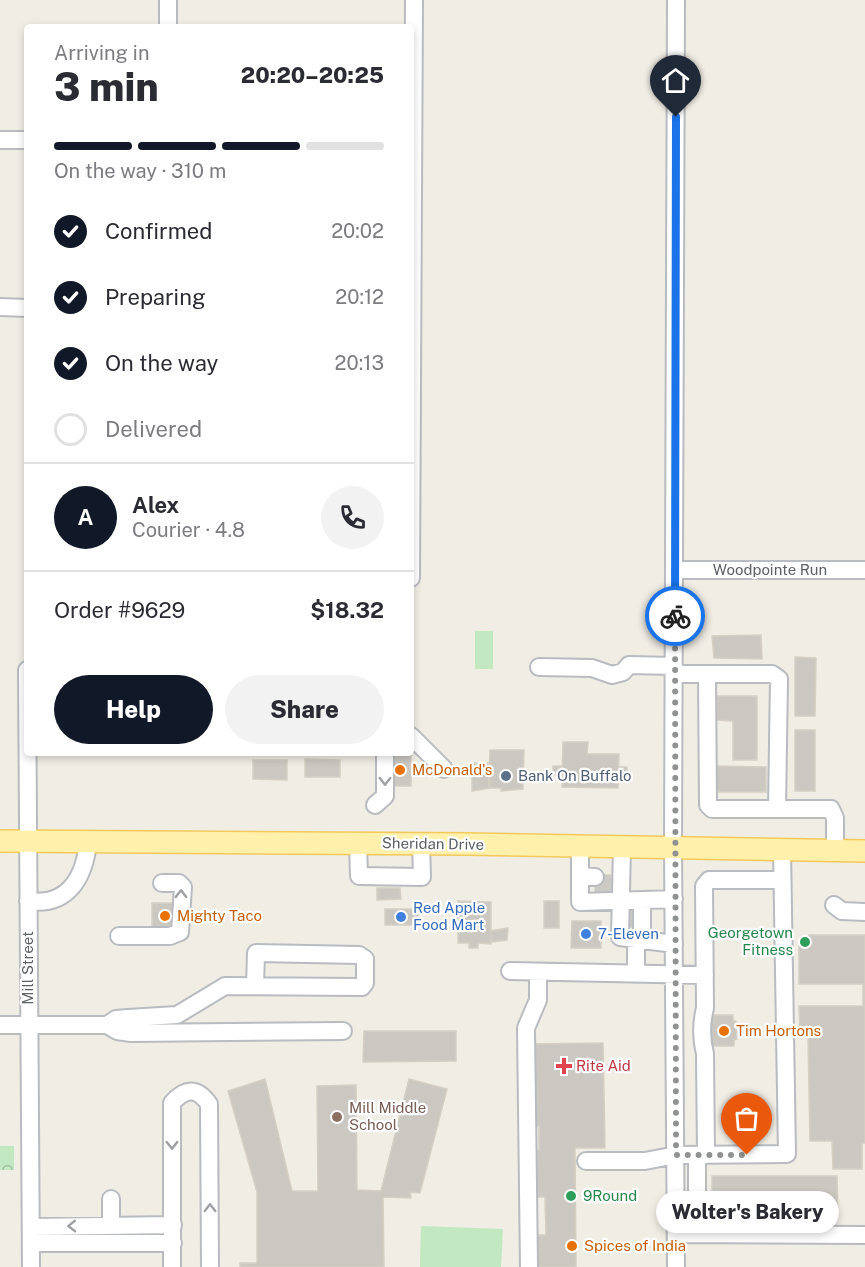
<!DOCTYPE html>
<html lang="en">
<head>
<meta charset="utf-8">
<style>
	:root { --surface:#fff; --page:#f2f2f3; --text:#2b2b33; --muted:#7c7c81; --line:#e1e1e2; --accent:#111827 }
	body { margin:0; font-family:"Public Sans",sans-serif; background:var(--page); color:var(--text); height:100vh; display:flex; flex-direction:column; font-size:22px; white-space:nowrap }
	* { box-sizing:border-box; margin:0 }
	p { font-size:20px; color:var(--muted) }
	.icon { flex:none; width:33px; height:33px; fill:none; stroke:currentColor; stroke-width:2; stroke-linecap:round; stroke-linejoin:round }
	.map { position:relative; flex:1; overflow:hidden }
	.drawer { position:absolute; left:24px; top:24px; width:390px; height:732px; display:flex; flex-direction:column; background:var(--surface); border-radius:6px; box-shadow:0 3px 9px #0003 }
	.drawer>* { flex:none }
	.pin { position:absolute; display:grid; place-items:center; width:51px; height:51px; color:#fff; margin:-62px -26px; border-radius:50% 50% 50% 0; rotate:-45deg; box-shadow:0 0 6px #0007 }
	.pin .icon { rotate:45deg }
	.courier { position:absolute; display:grid; place-items:center; width:60px; height:60px; margin:-30px; border:4px solid #1a73e8; border-radius:50%; background:#fff; color:#222; box-shadow:0 2px 8px #0007 }
	.bubble { position:absolute; height:42px; border-radius:21px; background:var(--surface); box-shadow:0 3px 9px #0003; font-size:20px; font-weight:800; line-height:42px; text-align:center }
	.summary em { font-style:normal; font-weight:800 }
	.summary div { display:flex; flex-direction:column-reverse }
	.summary { display:flex; align-items:center; justify-content:space-between; height:102px; padding:0 30px }
	h1 { font-size:39px; font-weight:800; line-height:45px }
	.bar { display:grid; grid-template-columns:repeat(4,1fr); gap:9px 6px; align-content:center; height:72px; padding:0 30px }
	.bar i { height:8px; border-radius:4px; background:var(--line) }
	.bar .current { background:var(--accent) }
	.bar p { grid-column:span 4 }
	.line { display:flex; align-items:center; gap:15px; padding:0 30px; border-top:2px solid var(--line) }
	.line div { flex:1 }
	.round { display:grid; place-items:center; flex:none; width:63px; height:63px; border-radius:32px; background:var(--page) }
	ol { padding:0 30px; list-style:none }
	li { display:flex; align-items:center; gap:18px; height:66px }
	li p { margin-inline-start:auto }
	li .icon { padding:6px; border-radius:50%; background:var(--accent); color:#fff; stroke-width:4 }
	li:last-child { color:var(--muted) }
	li i { width:33px; height:33px; border:3px solid var(--line); border-radius:50% }
	.cta { display:flex; gap:12px; margin-top:auto; padding:12px 30px }
	.cta a { flex:1; height:69px; border-radius:36px; background:var(--accent); color:#fff; font-size:24px; font-weight:800; line-height:69px; text-align:center }
	.cta a+a { background:var(--page); color:var(--text) }
	.map>svg:first-child { display:block }
	.park { fill:url(#park-crowns) }
	.pitch { fill:#c2e8c1 }
	.building { fill:#cbc8c2; stroke:#d5cfc3; stroke-width:1.5 }
	.lines { fill:none; stroke-linecap:round; stroke-linejoin:round }
	.minor-tunnel { stroke:#cbcac5; stroke-width:16; stroke-dasharray:16 8; stroke-linecap:butt }
	.minor-casing { stroke:#b8bbbf; stroke-width:20 }
	.major-casing { stroke:#f4c95a; stroke-width:24 }
	.minor { stroke:#fff; stroke-width:16 }
	.major { stroke:#fff1ab; stroke-width:21 }
	.oneway { stroke:#9ea0a3 }
	.done { stroke:#909292; stroke-width:6; stroke-dasharray:0 10.8 }
	.route { stroke:#1a73e8; stroke-width:8 }
	.food-dot { fill:#e8710a; stroke:#fff; stroke-width:2 }
	.service-dot { fill:#5c6f8a; stroke:#fff; stroke-width:2 }
	.shop-dot { fill:#3f7fe0; stroke:#fff; stroke-width:2 }
	.leisure-dot { fill:#2e9e5b; stroke:#fff; stroke-width:2 }
	.health-dot { fill:#e0444e; stroke:#fff; stroke-width:2 }
	.education-dot { fill:#8d6e63; stroke:#fff; stroke-width:2 }
	.labels { text-anchor:middle; stroke-width:4.5; stroke-linejoin:round; paint-order:stroke }
	.street-label { font-size:15px; fill:#5d6166; stroke:#fff }
	.food-label { font-size:15px; fill:#c56008; stroke:#fff; text-anchor:start }
	.service-label { font-size:15px; fill:#4e5e75; stroke:#fff; text-anchor:start }
	.shop-label { font-size:15px; fill:#366cbe; stroke:#fff; text-anchor:start }
	.leisure-label { font-size:15px; fill:#27864d; stroke:#fff; text-anchor:end }
	.health-label { font-size:15px; fill:#be3a42; stroke:#fff; text-anchor:start }
	.education-label { font-size:15px; fill:#785e54; stroke:#fff; text-anchor:start }
</style>
</head>
<body>
<div class="map">
<svg width="865" height="1267" viewBox="0 0 865 1267">
	<defs>
		<pattern id="park-crowns" width="20" height="18" patternUnits="userSpaceOnUse" patternTransform="scale(1.5)"><rect width="20" height="18" fill="#c2e8c1"/><path d="M2 6a3 3 0 1 1 6 0M12 15a3 3 0 1 1 6 0" fill="none" stroke="#a1bfa1"/></pattern>
	</defs>
	<rect width="100%" height="100%" fill="#f0ede5"/>
	<path class="park" d="M0,1146H14V1170H0Z"/>
	<path class="pitch" d="M475,631H493V669H475Z
		M421,1226L503,1229L501,1267H420Z"/>
	<path class="building" d="M761,635L762,659L714,658L712,636Z
		M795,657L816,658L815,716H795Z
		M717,696H757V760H733V721L717,720Z
		M795,730H815V791H795Z
		M563,742H588L587,754H619L618,788L562,787Z
		M490,750H524L523,789L501,791V788H489Z
		M389,753H411V786H389Z
		M305,759L340,760V777H305Z
		M253,760H287V780L253,779Z
		M472,763H489V788L472,791Z
		M553,766H562V775H553Z
		M716,766L766,767V792H715Z
		M619,767H627V775H618Z
		M595,875H611V899L595,898Z
		M377,888H400L401,899L377,900Z
		M458,901L491,902V944L478,943V948H469V943H458Z
		M544,901H559V928H544Z
		M152,903H177V928L152,929Z
		M385,909H418V925H385Z
		M629,911H640V927H629Z
		M572,921H601V948H571Z
		M508,928L507,940L491,942V931Z
		M809,935H865V1143H862V1169H833L832,1141H810L808,1038L800,1032L799,1006H863V984H799V946Z
		M711,1015H733V1021H736L737,1039L734,1040V1046H712Z
		M364,1031H456V1061L363,1062Z
		M603,1043L605,1148H575L576,1267H532L531,1235H546L545,1197H531V1150H539V1126H531L530,1044Z
		M265,1079L292,1191H318L317,1086L356,1085L357,1190L381,1191L409,1079L447,1089L420,1193L410,1192L411,1198L383,1197L384,1267H240V1263H257V1192L228,1091Z
		M712,1176H837L838,1215H712Z"/>
	<g class="lines">
		<path class="minor-tunnel" d="M595,885H611"/>
		<g class="minor-casing">
			<path id="minor" d="M676,0L673,847L676,1267
				M168,27V0
				M0,140H27
				M0,307L27,308
				M675,570H865
				M411,578L414,0
				M539,667L592,668L612,675L623,672L629,665L674,666
				M27,670L31,1267
				M674,674H772L779,679L777,808
				M707,674L708,805L712,809H831L835,818V850
				M411,736L444,769
				M375,805L385,796V753
				M358,843L359,876L422,877L421,843
				M580,846V902L674,899
				M622,847L620,937L674,944
				M580,876L595,877
				M28,901C68,907 85,877 88,841
				M834,905L842,911L865,912
				M119,936H170L180,932L183,887L179,883H162
				M636,939V974
				M642,940V900
				M510,971L705,975
				M0,1025H107L116,1019L128,1018L177,1015L225,986L362,987L365,983V959L359,955L256,953L255,985
				M107,1025L117,1031L131,1033L343,1031
				M697,1155V1234
				M706,1155L705,1054C701,1038 701,1024 705,1008L704,886L709,880H782
				M586,1161H645L676,1155L787,1154L782,849
				M111,1199V1226
				M31,1227L173,1225
				M676,1234L865,1235
				M31,1243H173
				M172,1267V1103C185,1088 197,1087 209,1104L210,1267
				M529,1267L526,1028L538,1000V972"/>
		</g>
		<g class="major-casing">
			<path id="major" d="M0,841L468,844L865,851"/>
		</g>
		<use href="#minor" class="minor"/>
		<use href="#major" class="major"/>
	</g>
	<defs><path id="oneway-chevron" d="M-2-3.5L2.5 0L-2 3.5" fill="none" stroke-width="1.6" stroke-linecap="round" stroke-linejoin="round" transform="scale(1.5)"/></defs>
	<g class="oneway">
		<use href="#oneway-chevron" transform="translate(385 781) rotate(90)"/>
		<use href="#oneway-chevron" transform="translate(181 894) rotate(-89)"/>
		<use href="#oneway-chevron" transform="translate(172 1145) rotate(89)"/>
		<use href="#oneway-chevron" transform="translate(210 1208) rotate(-90)"/>
		<use href="#oneway-chevron" transform="translate(72 1226) rotate(179)"/>
	</g>
	<g class="lines">
		<path class="done" d="M675,616L676,1155H747"/>
		<path class="route" d="M675,616L676,117"/>
	</g>
	<g class="food-dot">
		<circle cx="400" cy="770" r="6"/>
		<circle cx="165" cy="916" r="6"/>
		<circle cx="724" cy="1031" r="6"/>
		<circle cx="572" cy="1246" r="6"/>
	</g>
	<circle class="service-dot" cx="506" cy="776" r="6"/>
	<g class="shop-dot">
		<circle cx="401" cy="917" r="6"/>
		<circle cx="586" cy="934" r="6"/>
	</g>
	<g class="leisure-dot">
		<circle cx="805" cy="942" r="6"/>
		<circle cx="571" cy="1196" r="6"/>
	</g>
	<path class="health-dot" d="M561 1057h6v6h6v6h-6v6h-6v-6h-6v-6h6z"/>
	<circle class="education-dot" cx="337" cy="1117" r="6"/>
	<g class="labels">
		<g class="street-label">
			<text x="770" y="575">Woodpointe Run</text>
			<text transform="translate(433 844) rotate(1)" y="5">Sheridan Drive</text>
			<text transform="translate(28 968) rotate(-90)" y="5">Mill Street</text>
		</g>
		<g class="food-label">
			<text x="412" y="775">McDonald's</text>
			<text x="177" y="921">Mighty Taco</text>
			<text x="736" y="1036">Tim Hortons</text>
			<text x="584" y="1251">Spices of India</text>
		</g>
		<g class="service-label">
			<text x="518" y="781">Bank On Buffalo</text>
		</g>
		<g class="shop-label">
			<text x="413" y="913">Red Apple<tspan x="413" dy="17">Food Mart</tspan></text>
			<text x="598" y="939">7-Eleven</text>
		</g>
		<g class="leisure-label">
			<text x="793" y="938">Georgetown<tspan x="793" dy="17">Fitness</tspan></text>
			<text x="583" y="1201" text-anchor="start">9Round</text>
		</g>
		<g class="health-label">
			<text x="576" y="1071">Rite Aid</text>
		</g>
		<g class="education-label">
			<text x="349" y="1113">Mill Middle<tspan x="349" dy="17">School</tspan></text>
		</g>
	</g>
</svg>
<div class="pin" style="left:747px;top:1155px;background:#ea580c"><svg class="icon" aria-label="bag" viewBox="0 0 24 24"><path d="M5 8h14l-1 12H6zM9 8a3 3 0 0 1 6 0"/></svg></div>
<div class="pin" style="left:676px;top:117px;background:#1f2937"><svg class="icon" aria-label="home" viewBox="0 0 24 24"><path d="M3 11l9-7 9 7M6 9v11h12V9"/></svg></div>
<div class="courier" style="left:675px;top:616px"><svg class="icon" aria-label="bike" viewBox="0 0 24 24"><circle cx="6" cy="16" r="4"/><circle cx="18" cy="16" r="4"/><path d="M6 16l4-8h5l3 8M10 8l3 8H6M13 5h3"/></svg></div>
<div class="bubble" style="left:656px;top:1191px;width:183px">Wolter's Bakery</div>
<section class="drawer">
<div class="summary"><div><h1>3 min</h1><p>Arriving in</p></div><em>20:20–20:25</em></div>
<div class="bar"><i class="current"></i><i class="current"></i><i class="current"></i><i></i><p>On the way · 310 m</p></div>
<ol>
<li><svg class="icon" aria-label="check" viewBox="0 0 24 24"><path d="M5 12l5 5 9-10"/></svg>Confirmed<p>20:02</p></li>
<li><svg class="icon" aria-label="check" viewBox="0 0 24 24"><path d="M5 12l5 5 9-10"/></svg>Preparing<p>20:12</p></li>
<li><svg class="icon" aria-label="check" viewBox="0 0 24 24"><path d="M5 12l5 5 9-10"/></svg>On the way<p>20:13</p></li>
<li><i></i>Delivered</li>
</ol>
<div class="line" style="height:108px"><b class="round" style="background:var(--accent);color:#fff">A</b><div><b>Alex</b><p>Courier · 4.8</p></div><a class="round"><svg class="icon" aria-label="phone" viewBox="0 0 24 24"><path d="M5 4h4l2 5-3 2q2 4 5 5l2-3 5 2v4C11 20 4 13 5 4z"/></svg></a></div>
<div class="line" style="height:78px"><div>Order #9629</div><b>$18.32</b></div>
<div class="cta"><a>Help</a><a>Share</a></div>
</section>
</div>
</body>
</html>
